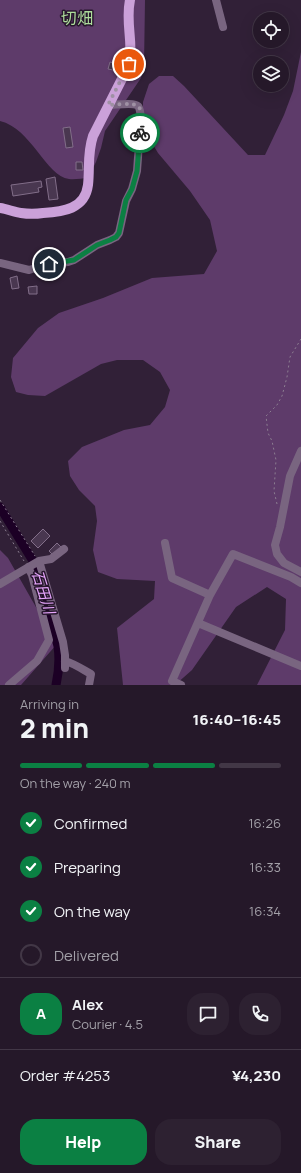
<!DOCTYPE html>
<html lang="en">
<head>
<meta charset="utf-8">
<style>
	:root { --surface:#251829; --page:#2d2131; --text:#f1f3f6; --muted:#a3a0a8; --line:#423746; --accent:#0b8043 }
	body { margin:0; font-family:Manrope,"Noto Sans JP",sans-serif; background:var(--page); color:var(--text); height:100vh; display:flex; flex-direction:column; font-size:15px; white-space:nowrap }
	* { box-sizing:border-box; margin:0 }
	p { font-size:13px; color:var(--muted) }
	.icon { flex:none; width:22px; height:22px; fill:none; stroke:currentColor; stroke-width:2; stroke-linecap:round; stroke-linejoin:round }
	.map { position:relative; height:685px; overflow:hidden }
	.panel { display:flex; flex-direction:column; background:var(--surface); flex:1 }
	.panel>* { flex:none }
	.tools { position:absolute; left:253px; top:12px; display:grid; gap:8px }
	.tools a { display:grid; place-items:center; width:36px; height:36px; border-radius:50%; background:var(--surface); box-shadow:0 4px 16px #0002,0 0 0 1px var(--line); font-size:20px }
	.pin { position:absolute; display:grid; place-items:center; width:34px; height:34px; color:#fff; margin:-17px; border:2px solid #fff; border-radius:50%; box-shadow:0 1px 4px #0007 }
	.courier { position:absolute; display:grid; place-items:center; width:40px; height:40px; margin:-20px; border:3px solid #0b8043; border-radius:50%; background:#fff; color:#222; box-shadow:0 1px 5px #0007 }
	.head em { font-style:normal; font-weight:800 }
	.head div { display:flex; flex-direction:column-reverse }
	.head { display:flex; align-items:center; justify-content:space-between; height:68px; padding:0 20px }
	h1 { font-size:26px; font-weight:800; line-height:30px }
	.bar { display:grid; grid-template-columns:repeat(4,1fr); gap:6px 4px; align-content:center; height:48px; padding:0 20px }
	.bar i { height:5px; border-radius:3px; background:var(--line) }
	.bar .current { background:var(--accent) }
	.bar p { grid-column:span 4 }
	.line { display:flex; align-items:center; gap:10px; padding:0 20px; border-top:1px solid var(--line) }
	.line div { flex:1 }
	.round { display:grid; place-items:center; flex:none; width:42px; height:42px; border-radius:16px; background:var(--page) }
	ol { padding:0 20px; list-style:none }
	li { display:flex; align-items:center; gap:12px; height:44px }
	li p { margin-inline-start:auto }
	li .icon { padding:4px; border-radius:50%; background:var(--accent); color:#fff; stroke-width:4 }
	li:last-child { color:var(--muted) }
	li i { width:22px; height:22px; border:2px solid var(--line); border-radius:50% }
	.primary-button { display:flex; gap:8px; margin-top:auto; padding:8px 20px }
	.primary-button a { flex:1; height:46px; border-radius:16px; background:var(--accent); color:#fff; font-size:16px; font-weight:800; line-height:46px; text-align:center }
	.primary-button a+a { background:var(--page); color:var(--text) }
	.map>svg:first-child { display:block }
	.green { fill:#5e3b6a }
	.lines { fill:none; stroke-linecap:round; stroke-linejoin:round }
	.river { stroke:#1c0025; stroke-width:9 }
	.building { fill:#493750; stroke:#826e89 }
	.path { stroke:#8c7e91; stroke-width:1; stroke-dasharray:2 3; stroke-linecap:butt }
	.minor { stroke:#796580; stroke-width:8 }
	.major { stroke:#cba1d9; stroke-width:10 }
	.done { stroke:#9f91a4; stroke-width:4; stroke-dasharray:0 7.2 }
	.route { stroke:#0b8043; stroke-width:5 }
	.labels { text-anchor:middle; stroke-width:3; stroke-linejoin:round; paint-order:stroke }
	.water-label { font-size:15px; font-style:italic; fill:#e7a6fd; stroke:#27162d }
	.quarter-label { font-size:16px; fill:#addc9b; stroke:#27162d }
</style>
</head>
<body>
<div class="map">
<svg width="301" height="685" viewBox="0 0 301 685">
	<rect width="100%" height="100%" fill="#312037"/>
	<path class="green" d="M0,0H145L144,66L141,78L105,131L101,148L96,162L88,178C82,178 75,180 69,179C46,176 31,128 0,121Z
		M301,52V685H257L285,630L286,599L267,587L236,607L192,670L175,685H123L117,628L154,599L155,581L117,579L98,572L93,550L97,521L95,506L79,490L70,476L68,461L82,447L124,430L150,425L165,407L170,390L160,372L143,360H117L101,364L45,396L28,395L16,392L11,377L13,358L38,328L59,313L103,298L152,278L204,274L217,251L210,220L190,191L158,153L143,128V102L149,84L159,76H173L184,86L248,155H265L284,115L293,91Z
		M0,550L8,558L57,644L21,685H0Z"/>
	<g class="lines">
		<path class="river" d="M0,507L33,561L40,578L58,646C60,660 59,671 56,685"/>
	</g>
	<path class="building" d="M110,62L120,65L118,71L108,69Z
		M70,127L73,147L66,148L63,128Z
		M76,162H82L83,170H76Z
		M55,177L58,199L49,200L46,179Z
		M41,181L42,187L38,188L39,192L13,196L11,185Z
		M17,276L19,288L12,289L10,278Z
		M37,286V294H29L28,287Z
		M43,529L50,536L38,548L31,541Z
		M57,543L61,547L53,555L49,551Z"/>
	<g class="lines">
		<path class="path" d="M0,500L35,556
			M277,504L274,491L276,460L272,441L268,433L266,416L277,405L282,396L287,377L290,357L301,339
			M0,521L24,561"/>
		<path class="minor" d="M216,0L223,27
			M0,263L29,270L49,264L68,262L74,260L97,245L110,240L116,237L119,233L126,201L132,189L137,171L141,116C140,113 140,108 138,106C134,102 115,105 108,105
			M301,451L290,476L280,527L275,545L277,554L284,563L301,572
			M165,543L172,578L210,595
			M39,561L63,642L65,655V668
			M0,584L39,561L51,559L64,549
			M198,623L301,666
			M65,661C75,664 82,669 91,674L89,685
			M9,685L37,661L49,640L32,575L28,567
			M181,685L172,681L210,595L233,554L291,577L301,583"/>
		<path class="major" d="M0,208C7,209 14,212 21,213C28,214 36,214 43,213C63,212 85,209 88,185C90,167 87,154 93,136L129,65C134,43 125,23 130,0"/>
	</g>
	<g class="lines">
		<path class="done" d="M129,64L108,105C114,105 136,102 139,107C143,113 140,126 140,133"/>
		<path class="route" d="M49,264L74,260L97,245L110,240L116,237L119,233L126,200L132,189L137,171L140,133"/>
	</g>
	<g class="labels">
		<g class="water-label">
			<text transform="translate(43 592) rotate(73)" y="5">石田川</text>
		</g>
		<g class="quarter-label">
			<text x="77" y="24">切畑</text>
		</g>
	</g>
</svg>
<div class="tools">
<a><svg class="icon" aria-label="locate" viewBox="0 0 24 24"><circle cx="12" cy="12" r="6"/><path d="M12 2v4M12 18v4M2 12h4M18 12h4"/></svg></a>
<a><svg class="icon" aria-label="layers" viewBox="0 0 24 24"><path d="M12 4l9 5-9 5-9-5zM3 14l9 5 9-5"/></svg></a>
</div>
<div class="pin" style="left:129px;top:64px;background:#ea580c"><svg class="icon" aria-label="bag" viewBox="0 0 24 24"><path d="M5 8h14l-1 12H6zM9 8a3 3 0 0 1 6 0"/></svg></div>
<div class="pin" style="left:49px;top:264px;background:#1f2937"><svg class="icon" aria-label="home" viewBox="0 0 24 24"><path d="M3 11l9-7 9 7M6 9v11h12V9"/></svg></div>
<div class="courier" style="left:140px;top:133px"><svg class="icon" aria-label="bike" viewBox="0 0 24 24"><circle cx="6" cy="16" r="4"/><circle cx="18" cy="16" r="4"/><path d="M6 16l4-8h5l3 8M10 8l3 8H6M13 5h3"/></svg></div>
</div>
<section class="panel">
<div class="head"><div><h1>2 min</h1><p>Arriving in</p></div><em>16:40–16:45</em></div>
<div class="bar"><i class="current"></i><i class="current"></i><i class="current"></i><i></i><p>On the way · 240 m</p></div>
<ol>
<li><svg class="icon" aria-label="check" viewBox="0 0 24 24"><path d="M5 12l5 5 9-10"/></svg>Confirmed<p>16:26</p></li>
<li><svg class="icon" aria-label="check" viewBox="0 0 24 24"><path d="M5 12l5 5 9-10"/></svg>Preparing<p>16:33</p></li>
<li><svg class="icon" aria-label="check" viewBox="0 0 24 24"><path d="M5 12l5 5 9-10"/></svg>On the way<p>16:34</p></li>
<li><i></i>Delivered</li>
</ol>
<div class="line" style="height:72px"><b class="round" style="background:var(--accent);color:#fff">A</b><div><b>Alex</b><p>Courier · 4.5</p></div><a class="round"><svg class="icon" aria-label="chat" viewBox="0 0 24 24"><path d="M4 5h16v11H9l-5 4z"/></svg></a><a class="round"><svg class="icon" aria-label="phone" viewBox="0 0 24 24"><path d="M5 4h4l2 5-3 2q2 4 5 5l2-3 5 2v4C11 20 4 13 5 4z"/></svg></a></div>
<div class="line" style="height:52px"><div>Order #4253</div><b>¥4,230</b></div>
<div class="primary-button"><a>Help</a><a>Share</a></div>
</section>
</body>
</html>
